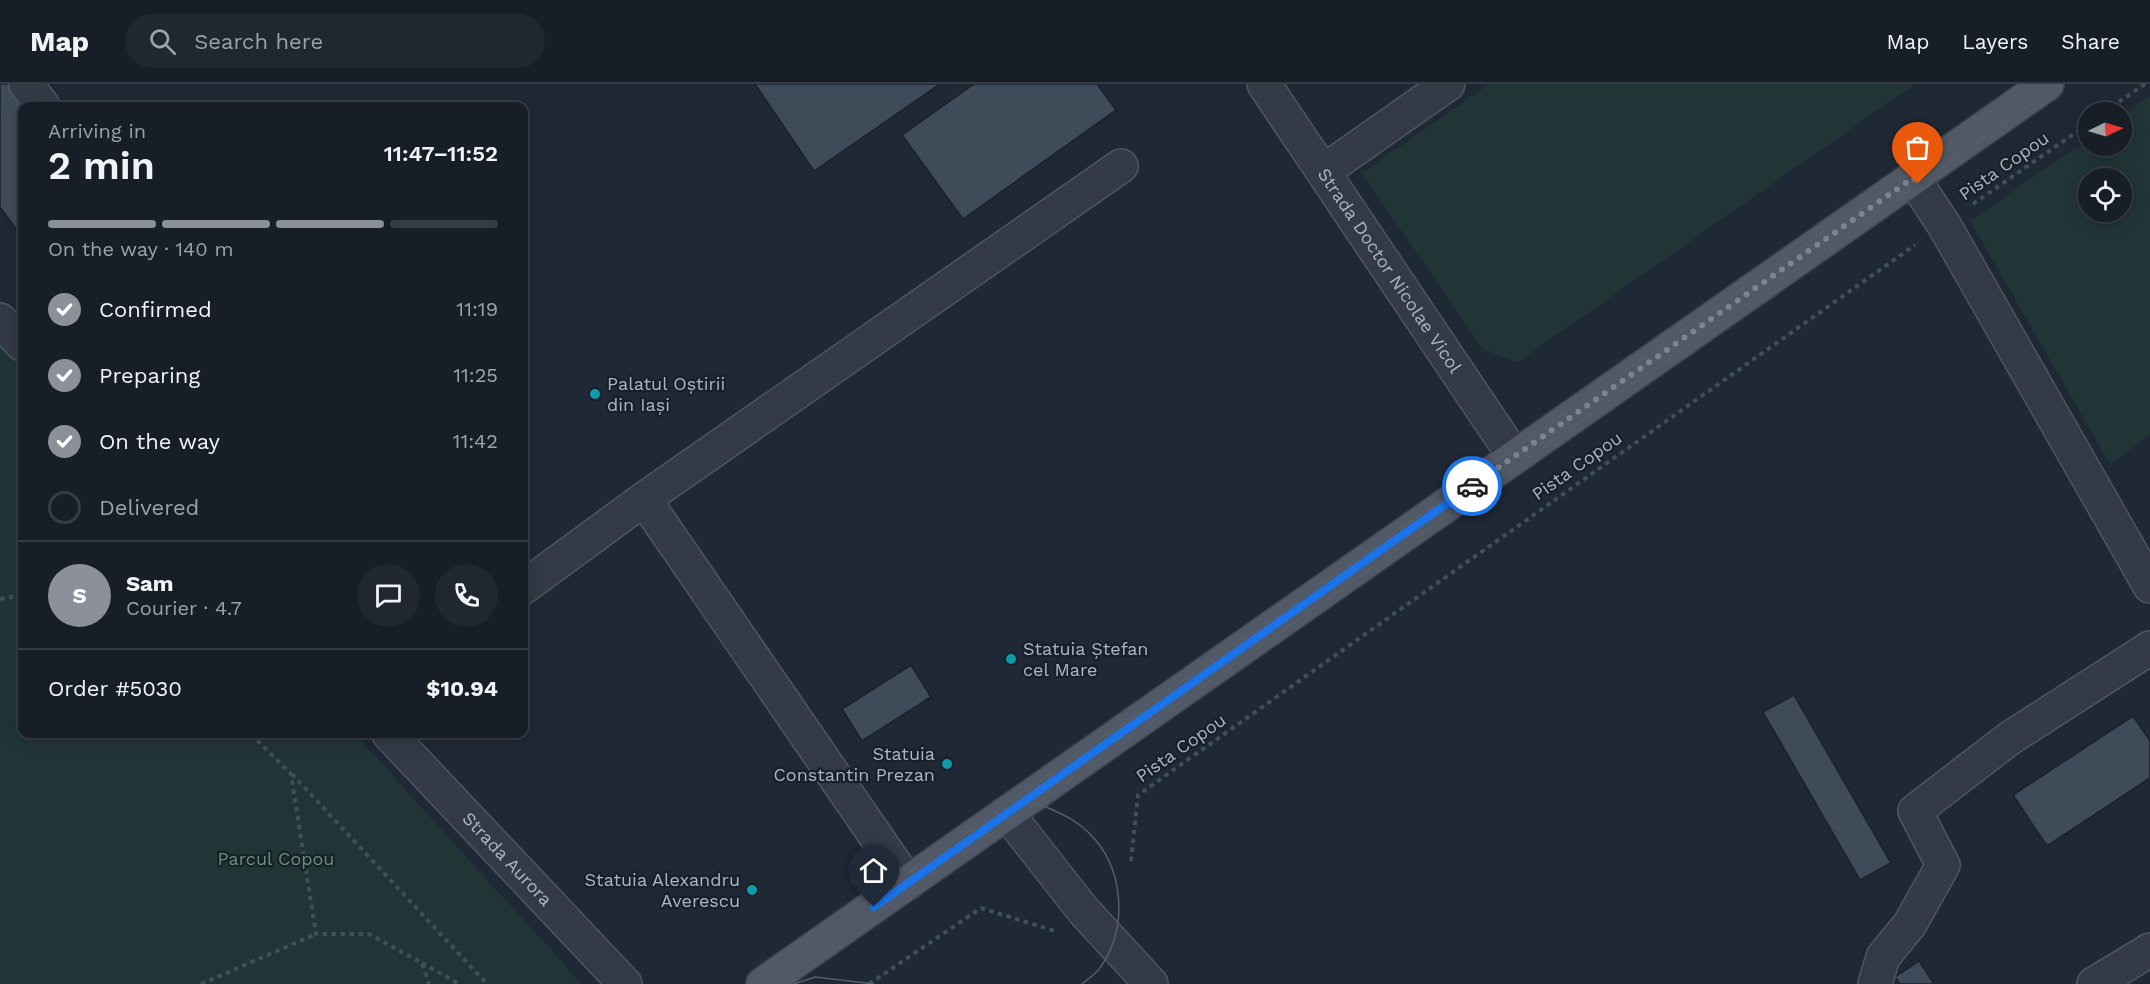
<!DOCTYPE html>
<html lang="en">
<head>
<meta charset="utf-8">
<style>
	:root { --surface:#171e28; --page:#202730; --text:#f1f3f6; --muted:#9ea2a8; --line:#363c45; --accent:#8c9099 }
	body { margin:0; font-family:"Work Sans",sans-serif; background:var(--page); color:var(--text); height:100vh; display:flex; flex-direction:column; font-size:22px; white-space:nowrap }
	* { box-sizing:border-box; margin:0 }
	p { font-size:20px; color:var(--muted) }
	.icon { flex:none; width:33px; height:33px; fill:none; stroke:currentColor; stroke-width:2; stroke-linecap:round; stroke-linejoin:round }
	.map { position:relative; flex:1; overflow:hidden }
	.panel { position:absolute; left:18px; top:18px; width:510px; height:636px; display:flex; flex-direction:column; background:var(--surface); border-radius:12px; box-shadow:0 3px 15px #0003,0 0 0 2px var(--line) }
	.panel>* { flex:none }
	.needle { width:39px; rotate:85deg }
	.fabs { position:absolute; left:2078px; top:18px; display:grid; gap:12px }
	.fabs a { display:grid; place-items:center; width:54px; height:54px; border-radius:50%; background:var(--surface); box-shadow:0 3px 15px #0003,0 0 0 2px var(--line); font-size:30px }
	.pin { position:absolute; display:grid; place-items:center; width:51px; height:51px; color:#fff; margin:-62px -26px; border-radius:50% 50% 50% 0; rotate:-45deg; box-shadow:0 0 6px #0007 }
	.pin .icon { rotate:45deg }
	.courier { position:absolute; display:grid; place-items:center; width:60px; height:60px; margin:-30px; border:4px solid #1a73e8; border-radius:50%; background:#fff; color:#222; box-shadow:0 2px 8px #0007 }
	.headline em { font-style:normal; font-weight:600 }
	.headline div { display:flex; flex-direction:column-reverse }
	.headline { display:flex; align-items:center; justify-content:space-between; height:102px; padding:0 30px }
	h1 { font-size:39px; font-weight:600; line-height:45px }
	.bar { display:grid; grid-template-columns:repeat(4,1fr); gap:9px 6px; align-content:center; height:72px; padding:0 30px }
	.bar i { height:8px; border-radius:4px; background:var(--line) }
	.bar .selected { background:var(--accent) }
	.bar p { grid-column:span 4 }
	.line { display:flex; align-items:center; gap:15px; padding:0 30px; border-top:2px solid var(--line) }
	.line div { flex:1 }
	.round { display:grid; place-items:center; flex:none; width:63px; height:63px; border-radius:32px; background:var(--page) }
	ol { padding:0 30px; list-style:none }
	li { display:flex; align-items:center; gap:18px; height:66px }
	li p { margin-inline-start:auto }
	li .icon { padding:6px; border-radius:50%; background:var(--accent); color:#fff; stroke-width:4 }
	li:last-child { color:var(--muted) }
	li i { width:33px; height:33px; border:3px solid var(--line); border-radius:50% }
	header { display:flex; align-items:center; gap:36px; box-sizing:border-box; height:84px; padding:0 30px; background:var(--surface); border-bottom:2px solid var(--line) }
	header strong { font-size:28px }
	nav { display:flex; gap:33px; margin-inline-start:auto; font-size:21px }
	.search { width:420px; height:54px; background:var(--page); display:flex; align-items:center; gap:15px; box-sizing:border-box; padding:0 21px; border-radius:33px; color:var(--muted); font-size:22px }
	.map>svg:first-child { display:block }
	.green { fill:#213436; fill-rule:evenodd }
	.building { fill:#404b5a; stroke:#1a212c; stroke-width:1.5 }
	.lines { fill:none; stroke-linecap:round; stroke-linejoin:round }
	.minor-casing { stroke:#4d5561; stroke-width:36 }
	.major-casing { stroke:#3c4350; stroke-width:36 }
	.path { stroke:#3f5154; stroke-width:4; stroke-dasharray:4.5 4.5; stroke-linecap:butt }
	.minor { stroke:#333a46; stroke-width:33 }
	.major { stroke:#515966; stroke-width:33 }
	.tram { stroke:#555e6d; stroke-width:1.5 }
	.done { stroke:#7b8491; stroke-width:6; stroke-dasharray:0 10.8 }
	.route { stroke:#1a73e8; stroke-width:8 }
	.culture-dot { fill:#0f9aa8; stroke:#18202a; stroke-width:2 }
	.labels { text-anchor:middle; stroke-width:4.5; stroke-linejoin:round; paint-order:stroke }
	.street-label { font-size:18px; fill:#adb5c3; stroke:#18202a }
	.poi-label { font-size:18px; fill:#adb5c3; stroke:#18202a; text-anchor:start }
	.park-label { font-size:18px; fill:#659371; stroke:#18202a }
</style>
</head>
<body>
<header>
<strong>Map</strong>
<div class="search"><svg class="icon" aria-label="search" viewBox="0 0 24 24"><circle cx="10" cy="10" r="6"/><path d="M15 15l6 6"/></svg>Search here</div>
<nav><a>Map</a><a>Layers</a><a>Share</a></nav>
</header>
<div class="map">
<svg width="2150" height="900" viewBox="0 0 2150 900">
	<rect width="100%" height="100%" fill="#1f2835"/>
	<path class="green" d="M1489,0H1915L1518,278L1482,265L1362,89Z
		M2150,12V351L2110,380L1970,137L2088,55V62H2121V32ZM2121,94V128H2088V94Z
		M0,258L22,282V650H355L582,900H0Z"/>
	<path class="building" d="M0,0H16L33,22H22V153L0,123Z
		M755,0H940L814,87Z
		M974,0H1097L1116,26L963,135L902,51Z
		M911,581L931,613L862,657L842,625Z
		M1794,611L1891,779L1860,796L1763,628Z
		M2133,632L2150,657V694L2047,762L2013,711Z
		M1919,877L1934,900H1900L1895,893Z"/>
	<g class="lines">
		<g class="minor-casing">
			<g id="minor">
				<path d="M26,0L43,22"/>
				<path id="s1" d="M1264,0L1514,372"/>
				<path d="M1324,87L1448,0"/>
				<path d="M1913,94L1944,141L2150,502"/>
				<path d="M0,236L22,260"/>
				<path d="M644,415L908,799"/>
				<path d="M524,503L644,415L1121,82"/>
				<path id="s2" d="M389,650L625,900"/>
				<path d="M1007,729L1083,826L1151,900"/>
				<path d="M1875,900L1883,873L1910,840L1943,781L1915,727L2010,654L2150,564"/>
				<path d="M2094,900L2150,866"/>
			</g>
		</g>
		<g class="major-casing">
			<path id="major" d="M763,900L2047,0"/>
		</g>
		<path class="path" d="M2104,28L2145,0
			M1973,120L2088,40
			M0,515L22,511
			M251,650L291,690L316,850H369L422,879L429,900
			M292,690L487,900
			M1131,777L1138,711L1915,161
			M422,879L459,900
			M201,900L316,850
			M869,900L981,824L1055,847"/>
		<use href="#minor" class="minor"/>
		<use href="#major" class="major"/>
		<path class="tram" d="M1030,721L1037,719C1055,727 1074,734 1089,749C1124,783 1128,841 1102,881C1098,889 1089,894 1082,900
			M750,900L2035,0
			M775,900L1037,719L2060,0
			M794,900L815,893L874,900"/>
	</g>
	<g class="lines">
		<path class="done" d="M1472,402L1913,94L1918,100"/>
		<path class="route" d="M874,823L1472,402"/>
	</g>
	<g class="culture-dot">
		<circle cx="595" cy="310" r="6"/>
		<circle cx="1011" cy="575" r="6"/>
		<circle cx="947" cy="680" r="6"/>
		<circle cx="752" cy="806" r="6"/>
	</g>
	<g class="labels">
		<g class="street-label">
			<text transform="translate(2004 82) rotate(-35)" y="6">Pista Copou</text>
			<text dy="6" stroke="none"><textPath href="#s1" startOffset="225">Strada Doctor Nicolae Vicol</textPath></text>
			<text transform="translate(1577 382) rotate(-35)" y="6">Pista Copou</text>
			<text transform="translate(1181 664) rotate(-35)" y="6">Pista Copou</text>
			<text dy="6" stroke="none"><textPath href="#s2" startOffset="172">Strada Aurora</textPath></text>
		</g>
		<g class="poi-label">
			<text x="607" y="306">Palatul Oștirii<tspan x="607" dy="21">din Iași</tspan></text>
			<text x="1023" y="571">Statuia Ștefan<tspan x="1023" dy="21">cel Mare</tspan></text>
			<text x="935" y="676" text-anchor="end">Statuia<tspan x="935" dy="21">Constantin Prezan</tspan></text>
			<text x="740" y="802" text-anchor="end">Statuia Alexandru<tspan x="740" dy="21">Averescu</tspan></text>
		</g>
		<g class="park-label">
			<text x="276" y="781">Parcul Copou</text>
		</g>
	</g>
</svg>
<div class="fabs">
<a><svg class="needle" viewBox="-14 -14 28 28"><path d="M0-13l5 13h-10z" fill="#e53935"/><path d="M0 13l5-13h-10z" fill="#9ea2a8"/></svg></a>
<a><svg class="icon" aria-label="locate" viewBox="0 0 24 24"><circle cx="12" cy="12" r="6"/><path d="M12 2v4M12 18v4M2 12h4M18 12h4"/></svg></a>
</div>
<div class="pin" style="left:1918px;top:100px;background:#ea580c"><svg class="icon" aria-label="bag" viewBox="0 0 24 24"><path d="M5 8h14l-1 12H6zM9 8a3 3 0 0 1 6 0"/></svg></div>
<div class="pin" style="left:874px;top:823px;background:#1f2937"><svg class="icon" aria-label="home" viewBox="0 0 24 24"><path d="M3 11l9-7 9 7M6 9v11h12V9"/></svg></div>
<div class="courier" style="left:1472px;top:402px"><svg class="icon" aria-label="car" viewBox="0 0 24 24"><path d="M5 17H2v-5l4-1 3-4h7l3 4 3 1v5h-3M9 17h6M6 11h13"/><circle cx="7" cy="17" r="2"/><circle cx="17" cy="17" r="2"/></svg></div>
<section class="panel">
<div class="headline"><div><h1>2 min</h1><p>Arriving in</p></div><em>11:47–11:52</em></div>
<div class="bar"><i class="selected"></i><i class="selected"></i><i class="selected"></i><i></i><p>On the way · 140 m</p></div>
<ol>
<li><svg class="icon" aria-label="check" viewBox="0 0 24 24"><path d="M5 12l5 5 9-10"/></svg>Confirmed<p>11:19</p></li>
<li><svg class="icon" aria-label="check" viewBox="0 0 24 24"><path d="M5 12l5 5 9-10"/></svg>Preparing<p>11:25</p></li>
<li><svg class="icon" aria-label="check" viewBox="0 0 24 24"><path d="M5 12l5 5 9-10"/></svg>On the way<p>11:42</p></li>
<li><i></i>Delivered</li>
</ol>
<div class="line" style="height:108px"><b class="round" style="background:var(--accent);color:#fff">S</b><div><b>Sam</b><p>Courier · 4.7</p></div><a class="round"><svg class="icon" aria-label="chat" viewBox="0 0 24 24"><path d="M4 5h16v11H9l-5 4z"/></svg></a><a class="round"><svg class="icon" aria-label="phone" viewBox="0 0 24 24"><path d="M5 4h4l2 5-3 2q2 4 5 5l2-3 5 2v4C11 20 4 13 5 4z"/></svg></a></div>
<div class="line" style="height:78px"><div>Order #5030</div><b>$10.94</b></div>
</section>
</div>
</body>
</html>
